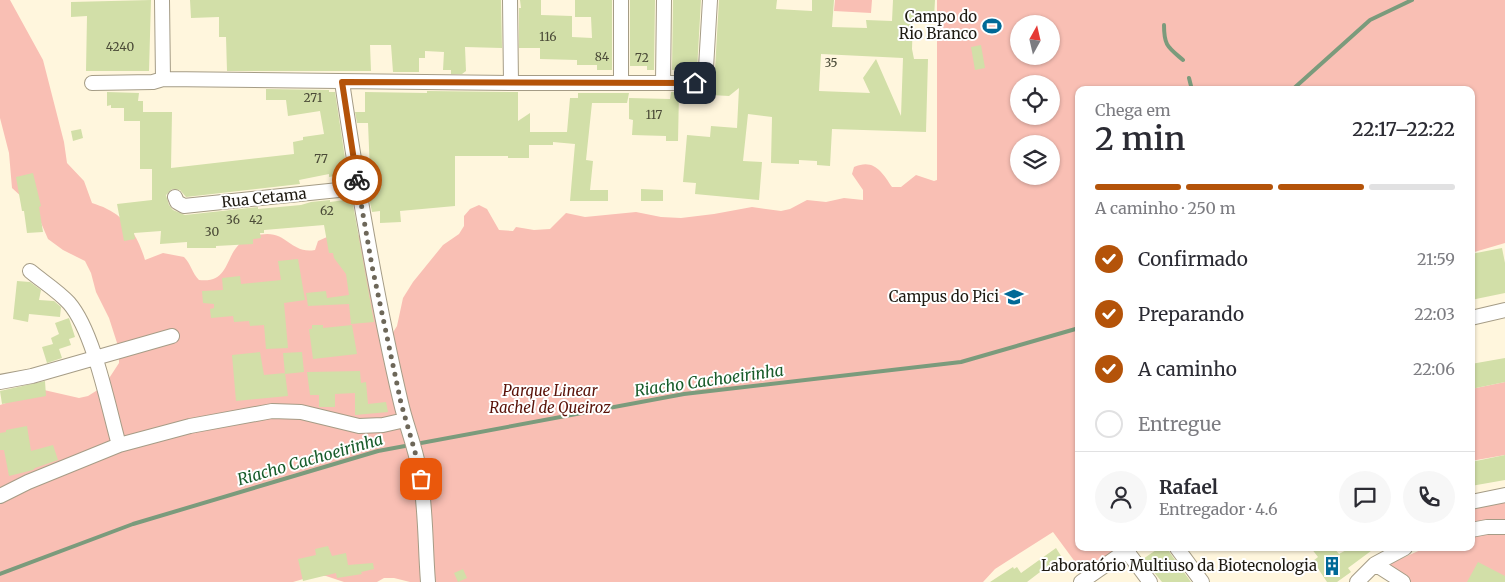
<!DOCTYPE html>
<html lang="pt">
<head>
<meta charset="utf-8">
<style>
	:root { --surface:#fff; --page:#f7f7f7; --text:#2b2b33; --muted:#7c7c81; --line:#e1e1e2; --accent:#b45309 }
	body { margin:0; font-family:Merriweather,serif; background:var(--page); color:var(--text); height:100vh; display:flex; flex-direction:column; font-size:19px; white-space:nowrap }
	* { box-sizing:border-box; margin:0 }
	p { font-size:16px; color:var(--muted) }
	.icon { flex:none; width:28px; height:28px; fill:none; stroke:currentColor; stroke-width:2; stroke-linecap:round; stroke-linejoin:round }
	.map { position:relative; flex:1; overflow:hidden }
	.details { position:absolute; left:1075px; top:86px; width:400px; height:465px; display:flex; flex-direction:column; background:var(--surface); border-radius:10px; box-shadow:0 1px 4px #0004 }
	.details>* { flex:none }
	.needle { width:32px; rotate:8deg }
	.controls { position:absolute; left:1010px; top:15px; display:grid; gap:10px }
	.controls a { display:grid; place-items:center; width:50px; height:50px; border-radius:50%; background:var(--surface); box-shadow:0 1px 4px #0004; font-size:25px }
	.pin { position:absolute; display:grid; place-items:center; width:42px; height:42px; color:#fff; margin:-21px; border-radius:10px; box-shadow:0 2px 8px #0006 }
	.courier { position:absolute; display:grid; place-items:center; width:50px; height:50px; margin:-25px; border:4px solid #b45309; border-radius:50%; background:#fff; color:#222; box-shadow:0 1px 6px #0007 }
	.overview em { font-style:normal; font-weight:600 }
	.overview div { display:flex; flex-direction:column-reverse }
	.overview { display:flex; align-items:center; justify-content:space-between; height:85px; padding:0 20px }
	h1 { font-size:32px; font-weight:600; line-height:38px }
	.bar { display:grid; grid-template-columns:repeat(4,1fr); gap:8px 5px; align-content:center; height:60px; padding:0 20px }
	.bar i { height:6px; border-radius:4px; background:var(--line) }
	.bar .selected { background:var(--accent) }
	.bar p { grid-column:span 4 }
	.line { display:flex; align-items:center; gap:12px; padding:0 20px; border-top:1px solid var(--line) }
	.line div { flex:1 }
	.round { display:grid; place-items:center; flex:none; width:52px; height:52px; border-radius:26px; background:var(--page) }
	ol { padding:0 20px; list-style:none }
	li { display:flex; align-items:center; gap:15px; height:55px }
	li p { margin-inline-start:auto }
	li .icon { padding:5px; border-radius:50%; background:var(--accent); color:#fff; stroke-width:4 }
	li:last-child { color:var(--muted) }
	li i { width:28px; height:28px; border:2px solid var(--line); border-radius:50% }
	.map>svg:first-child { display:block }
	.green { fill:#f9bfb4; fill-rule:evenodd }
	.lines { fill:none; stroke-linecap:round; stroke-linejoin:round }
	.stream { stroke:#7b9b7c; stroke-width:4 }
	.building { fill:#d2dfa8; fill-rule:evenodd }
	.minor-casing { stroke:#a59c86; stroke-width:16 }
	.minor { stroke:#fff; stroke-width:14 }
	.done { stroke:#6d6759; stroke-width:5; stroke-dasharray:0 9 }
	.route { stroke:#b45309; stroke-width:6 }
	.labels { text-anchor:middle; stroke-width:4; stroke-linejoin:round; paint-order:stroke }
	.number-label { font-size:12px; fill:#4b4b38 }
	.poi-label { font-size:15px; fill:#1e1a12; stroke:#fff; text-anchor:end }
	.street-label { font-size:15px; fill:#1e1a12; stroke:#fff }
	.park-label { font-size:15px; font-style:italic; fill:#591208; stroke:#fff }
	.water-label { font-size:16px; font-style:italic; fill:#185c2b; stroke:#fff }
</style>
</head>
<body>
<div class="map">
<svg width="1505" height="582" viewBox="0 0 1505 582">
	<rect width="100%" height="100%" fill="#fff6dd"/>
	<path class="green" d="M0,0H10L43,60L64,142L67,163L84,181L92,203C97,205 102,206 107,209C127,218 139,239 145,260L163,253L184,257C191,264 192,273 199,280C233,284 223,250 247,239C287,222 286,255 315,250L318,241L327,237L355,241L362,229L392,334L397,326L403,298L413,282L443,245L459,234L464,226V216L470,209L479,205L487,209L499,230L513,231L516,227L534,230L550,229L566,213L585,217L636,212L661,217L681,218L714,214L752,207L781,211L790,209L807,200L826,202L844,198L863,200V190L852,174L854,167C874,158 882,172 892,187H901L916,175L934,181L937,180V0H1505V243L1471,253V90H1079V548H1120L1084,574L1053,532L995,569L983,582H410L394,578H384L377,582H344L326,576L317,575L293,582H0V405L44,390L79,398L88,396L104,386L119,363V349L109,318L96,292L91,273L85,261L63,250L48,239L35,209L12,188L9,153L0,118ZM1019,24H1051V56H1019ZM1019,84H1051V116H1019ZM1019,144H1051V176H1019Z
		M835,0H872L871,13L834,11Z
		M1505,382V455L1471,461V389Z
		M1505,501V521L1471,523V508Z
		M1493,534H1505V582H1410L1391,569L1389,564L1425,548H1471V536Z"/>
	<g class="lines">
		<path class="stream" d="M1164,25C1164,46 1168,47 1183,60
			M1189,78L1192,90
			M1292,90L1370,20L1412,0
			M0,574L133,524L378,451L684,394L961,362L1079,328"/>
	</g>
	<path class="building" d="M151,0L149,71H86L87,16L71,17V2Z
		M190,0H501L502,48L465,47L466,71L462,74H451V70H443L444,52L425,51V58H419V72H393L391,45H370L371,71H227L226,37H219V17L191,18Z
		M520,0H541V15L572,16V37L592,38L591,17H575V0H612V70H597V65H577V60L540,59V48H519V8H521Z
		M630,0H655L654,70H647V66H630Z
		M673,0H701L697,70H672Z
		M719,0H777L776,9L812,11V0H834L832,27L867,28L866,20L892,21L893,0H935L934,18L913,17L912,49L914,59H928L926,132L832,129L830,166L817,165V161L799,160V164L771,163L772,117L748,114L743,161L762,162L759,200L695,194L696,183L683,182L687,135L710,137L711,126L737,128L739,88L729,96L711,95L712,80L715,69ZM821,54L903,58L901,116L876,59L863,78L870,93L819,91Z
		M981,45L985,68L975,70L971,47Z
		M266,89L329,90V92H335L348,178L336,180L335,176L329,177V174L299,180L300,184L186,197L180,190L172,189L166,195L169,205L173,210L185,215L258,207V209L301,205L311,202L330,200V202L352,199L374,322L351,324L349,304L308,306L306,293L326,291L327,298L349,295L346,274L334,258L333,253H329L324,225L264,230V233H260L261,238L253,239V244L216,246V248H187V242L160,244L161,231L134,233L135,239L124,241L117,204L152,200V169H140V121H124V108H111V105L107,106V92L139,93L138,101H143V112H172L171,168L294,154L293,142L303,140V137L324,134L320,111L288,116L286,100H266Z
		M427,91L518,92V121L530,113V132H567L570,98H578V93H629L627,103H592L586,160L593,161L590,190H608V201H570L575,144L553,142V145H529V158H508V156H455V206L400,211L401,222L380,223V211L372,212L369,198L371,197L368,123H357L355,112H365V92L427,93Z
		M671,92H679L678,141H666V136L632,135L633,120L629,119V98L670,99Z
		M81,129L83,138L73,141L71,131Z
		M33,173L41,206L39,207L43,232L27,233L24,211H22L16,177Z
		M641,189L663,190V201H641Z
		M1502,248L1505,263V293L1471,300V254Z
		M298,259L305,300L284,303L288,348L266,349L264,325L250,326L249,321L234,322L233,316L211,318L210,309L214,308V304L203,303L202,291L223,290L222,278L240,276L241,284L281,280L278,261Z
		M17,281L30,282L41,290L39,300L54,301L61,307L60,317L29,314L28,322L13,319Z
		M69,318L75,337L69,339L71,345L59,349L62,358L47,363L42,347L53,344L51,338L59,334L55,323Z
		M312,325H323V328L352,325L357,354L313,359L309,329H312Z
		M260,352L264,375L285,373L288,396L236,401L232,355Z
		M302,352L304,372L285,374L283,353Z
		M1505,358V382L1471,389V364Z
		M360,371L361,383L366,382L368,404L386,402L388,412L355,415V393L335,394V407H319V395H310L307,372Z
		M45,381L46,396L2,404L0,391Z
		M27,426L31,451L53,445L58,460L35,468L33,470L9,476L4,450H0V433L6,432V430Z
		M1505,455V480L1471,486V462Z
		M328,546L332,556L346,553L348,565L373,563L374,569L361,572L362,574L337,578L336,573L303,581L298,559L316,555L315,549Z
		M1056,548L1061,556L1027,582H990L1013,567L1014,569L1017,567L1021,573Z
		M1159,548H1168L1170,553L1191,582H1162L1143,559Z
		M1311,548H1334L1339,554L1350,548H1375L1348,568L1351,572L1337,582H1327L1313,561L1318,557Z
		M1478,562L1505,576V582H1467Z
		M463,569L467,578L458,582L454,573Z"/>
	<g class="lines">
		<g class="minor-casing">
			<path id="minor" d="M162,0L163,79
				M510,0L511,83
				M342,82C358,189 376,297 401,403C406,425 415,446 419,469C426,504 425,545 428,582
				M92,83L153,82L163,79L511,83H695C703,79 705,76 706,68L710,0
				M621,83V0
				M663,83L664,0
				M175,197L177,202L184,206L358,188
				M30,271C42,281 58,291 69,303C94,332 108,406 119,445
				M1471,318L1505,310
				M0,382L32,376L172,336
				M0,496L28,482L119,445L190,426L272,411L301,412L359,426L383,425L405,420
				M1471,502L1505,495
				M1471,530L1487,527H1505
				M1177,548L1202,582
				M1126,550L1150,582
				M1375,564L1403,582
				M1081,582L1130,548
				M1357,582L1375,564L1405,548"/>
		</g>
		<use href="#minor" class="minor"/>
	</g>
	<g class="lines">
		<path class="done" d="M357,180L372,266L401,403L417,459L421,479"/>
		<path class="route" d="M357,180L342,82L695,83"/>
	</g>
	<defs>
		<g id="stadium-bare" transform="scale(1.5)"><path d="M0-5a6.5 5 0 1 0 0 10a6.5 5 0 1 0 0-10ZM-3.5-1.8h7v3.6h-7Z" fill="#006997" stroke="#fff" stroke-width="2.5" paint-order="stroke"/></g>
		<g id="university-bare" transform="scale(1.5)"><path d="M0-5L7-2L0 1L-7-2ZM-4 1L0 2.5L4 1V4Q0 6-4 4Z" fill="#006997" stroke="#fff" stroke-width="2.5" paint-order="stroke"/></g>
		<g id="building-bare" transform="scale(1.5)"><path d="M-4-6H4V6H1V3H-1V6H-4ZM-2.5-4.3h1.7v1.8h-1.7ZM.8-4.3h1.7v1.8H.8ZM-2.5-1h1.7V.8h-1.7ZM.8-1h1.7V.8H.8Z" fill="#006997" stroke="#fff" stroke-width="2.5" paint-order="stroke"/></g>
	</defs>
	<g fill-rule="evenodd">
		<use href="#stadium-bare" x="992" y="26"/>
		<use href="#university-bare" x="1014" y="297"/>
		<use href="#building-bare" x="1332" y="566"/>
	</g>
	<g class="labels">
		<g class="number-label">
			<text x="548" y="41">116</text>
			<text x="120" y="51">4240</text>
			<text x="602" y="61">84</text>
			<text x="642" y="62">72</text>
			<text x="831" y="67">35</text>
			<text x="313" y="102">271</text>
			<text x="654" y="119">117</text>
			<text x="321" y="163">77</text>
			<text x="327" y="215">62</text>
			<text x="233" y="224">36</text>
			<text x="256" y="224">42</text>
			<text x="212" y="236">30</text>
		</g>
		<g class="poi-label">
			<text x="977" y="22">Campo do<tspan x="977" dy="17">Rio Branco</tspan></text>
			<text x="999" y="302">Campus do Pici</text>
			<text x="1317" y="571">Laboratório Multiuso da Biotecnologia</text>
		</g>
		<g class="street-label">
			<text transform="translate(264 198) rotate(-6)" y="5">Rua Cetama</text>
		</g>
		<g class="park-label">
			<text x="550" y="396">Parque Linear<tspan x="550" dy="17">Rachel de Queiroz</tspan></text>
		</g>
		<g class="water-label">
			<text transform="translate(709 380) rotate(-8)" y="6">Riacho Cachoeirinha</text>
			<text transform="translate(310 459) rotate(-16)" y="6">Riacho Cachoeirinha</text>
		</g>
	</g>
</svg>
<div class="controls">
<a><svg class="needle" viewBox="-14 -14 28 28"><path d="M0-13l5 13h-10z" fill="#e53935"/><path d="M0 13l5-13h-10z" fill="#7c7c81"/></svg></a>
<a><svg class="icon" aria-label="locate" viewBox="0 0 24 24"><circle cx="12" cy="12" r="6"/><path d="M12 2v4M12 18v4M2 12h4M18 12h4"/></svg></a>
<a><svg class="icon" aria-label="layers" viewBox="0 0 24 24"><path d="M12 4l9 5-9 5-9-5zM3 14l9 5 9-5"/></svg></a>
</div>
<div class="pin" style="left:421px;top:479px;background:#ea580c"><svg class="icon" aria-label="bag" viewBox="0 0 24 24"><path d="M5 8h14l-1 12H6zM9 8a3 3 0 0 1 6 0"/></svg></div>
<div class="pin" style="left:695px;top:83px;background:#1f2937"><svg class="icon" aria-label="home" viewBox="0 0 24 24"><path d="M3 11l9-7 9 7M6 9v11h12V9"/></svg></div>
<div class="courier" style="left:357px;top:180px"><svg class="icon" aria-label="bike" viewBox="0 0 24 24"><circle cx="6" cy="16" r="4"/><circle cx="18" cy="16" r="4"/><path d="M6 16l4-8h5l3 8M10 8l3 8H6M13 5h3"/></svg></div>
<section class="details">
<div class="overview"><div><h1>2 min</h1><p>Chega em</p></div><em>22:17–22:22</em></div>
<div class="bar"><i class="selected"></i><i class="selected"></i><i class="selected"></i><i></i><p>A caminho · 250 m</p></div>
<ol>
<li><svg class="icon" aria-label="check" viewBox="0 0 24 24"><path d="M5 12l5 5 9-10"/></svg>Confirmado<p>21:59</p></li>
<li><svg class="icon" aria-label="check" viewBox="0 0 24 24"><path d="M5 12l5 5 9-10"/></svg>Preparando<p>22:03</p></li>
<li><svg class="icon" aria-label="check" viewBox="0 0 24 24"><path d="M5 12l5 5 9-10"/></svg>A caminho<p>22:06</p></li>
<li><i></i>Entregue</li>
</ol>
<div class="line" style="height:90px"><a class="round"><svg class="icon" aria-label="person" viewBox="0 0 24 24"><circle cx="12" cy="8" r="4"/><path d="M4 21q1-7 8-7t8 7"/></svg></a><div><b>Rafael</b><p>Entregador · 4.6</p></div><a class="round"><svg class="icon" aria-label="chat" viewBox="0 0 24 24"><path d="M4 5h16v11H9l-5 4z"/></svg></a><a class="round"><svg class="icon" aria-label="phone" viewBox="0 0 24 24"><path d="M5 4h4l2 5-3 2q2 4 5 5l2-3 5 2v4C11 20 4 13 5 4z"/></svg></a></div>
</section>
</div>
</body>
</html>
